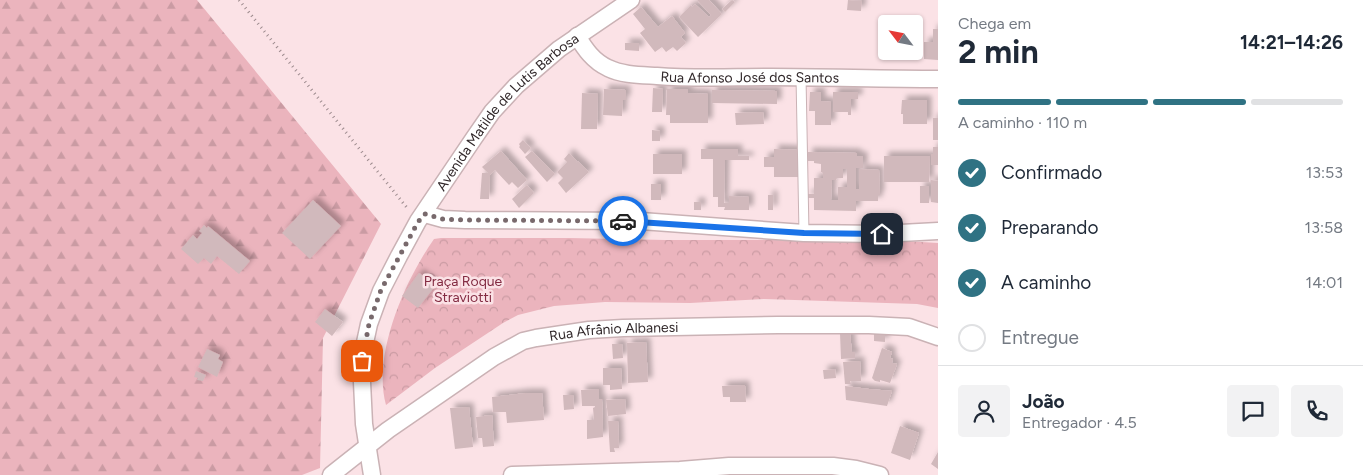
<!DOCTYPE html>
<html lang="pt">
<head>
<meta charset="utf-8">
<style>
	:root { --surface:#fff; --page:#f2f2f3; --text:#1f2937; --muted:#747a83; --line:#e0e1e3; --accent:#2f7283 }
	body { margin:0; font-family:Figtree,sans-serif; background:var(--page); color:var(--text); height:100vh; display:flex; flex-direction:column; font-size:19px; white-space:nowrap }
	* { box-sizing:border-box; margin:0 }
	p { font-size:16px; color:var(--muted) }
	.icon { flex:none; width:28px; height:28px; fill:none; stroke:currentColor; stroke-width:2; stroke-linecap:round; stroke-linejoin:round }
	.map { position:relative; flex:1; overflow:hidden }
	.sheet { display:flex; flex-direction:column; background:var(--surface); width:425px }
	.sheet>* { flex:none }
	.needle { width:32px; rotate:302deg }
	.buttons { position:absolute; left:878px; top:15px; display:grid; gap:10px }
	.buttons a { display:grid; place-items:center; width:45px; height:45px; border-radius:5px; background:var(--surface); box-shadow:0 1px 4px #0004; font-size:25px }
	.pin { position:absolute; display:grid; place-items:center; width:42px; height:42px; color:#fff; margin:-21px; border-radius:10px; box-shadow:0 2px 8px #0006 }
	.courier { position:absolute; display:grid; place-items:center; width:50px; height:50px; margin:-25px; border:4px solid #1a73e8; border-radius:50%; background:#fff; color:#222; box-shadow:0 1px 6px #0007 }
	.overview em { font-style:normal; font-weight:700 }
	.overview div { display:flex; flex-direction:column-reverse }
	.overview { display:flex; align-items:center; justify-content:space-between; height:85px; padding:0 20px }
	h1 { font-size:32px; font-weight:700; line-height:38px }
	.bar { display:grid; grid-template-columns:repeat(4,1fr); gap:8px 5px; align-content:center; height:60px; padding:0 20px }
	.bar i { height:6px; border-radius:4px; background:var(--line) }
	.bar .active { background:var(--accent) }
	.bar p { grid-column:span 4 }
	.line { display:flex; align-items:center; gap:12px; padding:0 20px; border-top:1px solid var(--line) }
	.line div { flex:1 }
	.round { display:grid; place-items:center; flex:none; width:52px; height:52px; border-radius:5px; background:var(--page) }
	ol { padding:0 20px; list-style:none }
	li { display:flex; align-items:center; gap:15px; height:55px }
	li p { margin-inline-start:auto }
	li .icon { padding:5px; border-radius:50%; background:var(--accent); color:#fff; stroke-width:4 }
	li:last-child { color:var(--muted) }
	li i { width:28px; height:28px; border:2px solid var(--line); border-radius:50% }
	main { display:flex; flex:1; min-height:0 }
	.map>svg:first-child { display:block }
	.forest { fill:url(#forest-firs) }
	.park { fill:url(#park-crowns) }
	.building { fill:#d1b9bc; fill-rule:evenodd; filter:url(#shadow) }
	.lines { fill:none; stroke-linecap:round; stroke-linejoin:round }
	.lane-casing { stroke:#cab2b5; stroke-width:11 }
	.street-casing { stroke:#cab2b5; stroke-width:19 }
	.path { stroke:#9e8c8f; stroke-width:3; stroke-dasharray:1 4; stroke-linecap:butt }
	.lane { stroke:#fff; stroke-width:9 }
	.street { stroke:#fff; stroke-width:16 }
	.done { stroke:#78696c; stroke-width:5; stroke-dasharray:0 9 }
	.route { stroke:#1a73e8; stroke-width:6 }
	.labels { text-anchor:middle; stroke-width:5; stroke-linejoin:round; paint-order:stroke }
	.street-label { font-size:14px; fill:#31282a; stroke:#fbe2e6 }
	.park-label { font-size:14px; fill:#832b42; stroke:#fbe2e6 }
</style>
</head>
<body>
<main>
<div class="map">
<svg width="938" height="475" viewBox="0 0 938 475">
	<defs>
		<pattern id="forest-firs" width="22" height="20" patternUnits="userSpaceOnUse" patternTransform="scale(1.25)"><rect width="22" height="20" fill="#ebb4bd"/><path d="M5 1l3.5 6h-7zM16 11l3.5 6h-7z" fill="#ca9ba3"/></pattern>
		<pattern id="park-crowns" width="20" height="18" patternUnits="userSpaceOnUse" patternTransform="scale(1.25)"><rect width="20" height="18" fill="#ebb4bd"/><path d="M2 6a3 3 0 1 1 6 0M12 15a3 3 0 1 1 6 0" fill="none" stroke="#ca9ba3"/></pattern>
		<filter id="shadow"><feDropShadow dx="4.5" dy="-4.5" stdDeviation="2.5" flood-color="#0004"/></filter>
	</defs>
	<rect width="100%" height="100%" fill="#fbe2e6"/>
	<path class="forest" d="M0,0H197L381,224L323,338L320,468L302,475H0Z"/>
	<path class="park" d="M441,238H569L666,240H888L938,243V308L917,304L764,299L690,303L605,302L554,306L518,315L503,323L435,368L386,405C372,355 405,280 434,239Z"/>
	<path class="building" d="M697,0H709L722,14L698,37L679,17L691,5L692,7L695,4L709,17L711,15Z
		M732,0L735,2L725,12L722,9Z
		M848,0L862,1L861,11L847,10Z
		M641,7L658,27L672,16L685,33L681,37L686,43L677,51L673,47L666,52L662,47L655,52L640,33L645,29L633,14Z
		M933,29H938V60L924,59V42H933Z
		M625,43H639V51L625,50Z
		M653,88L663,89L662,112H652Z
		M604,89L626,90V100H623L622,116L603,115Z
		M667,89H688V93L708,94V123H670V115H666Z
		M712,90L777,91V104L712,103Z
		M810,92H821V101L831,102V125H815V111H809Z
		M833,92H858V99H851V115H848V112H833Z
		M582,93L598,94L597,129H581Z
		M902,100H927V124H903V114H901Z
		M763,112L764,124L736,125L735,113Z
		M933,118H938V140H933Z
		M652,130L660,131V141H652Z
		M523,140L531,148L525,154L519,147L520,146L519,144Z
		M933,147H938V165H931V154H933Z
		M701,149H738V156H749V160H725L724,203H729V196L749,197V210H724L725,207H718V197H713V159H701Z
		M774,149L799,150V177H774V167H764V157H774Z
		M501,151L527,180L518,188L512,182L509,185L495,170L490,175L489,199H480L482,173H488L482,167Z
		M532,151L555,174L547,182L525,157Z
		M808,152L857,153V156H863V168H856V189H859V169L879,170L880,195H878V201H856V211L814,210V198H807V194H814V178H823V173L821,172V164L814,163V161H808ZM843,169H847V187H838V200H831L832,180H836L837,178H843Z
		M569,153L577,161L576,163L578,161L589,172L566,193L558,183L563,178L557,172L567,162L564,159Z
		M653,154H682V174H653Z
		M884,156H930L929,182H884Z
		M931,180L938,181V203L931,202Z
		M651,184H661V200H651Z
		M527,185L534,193L519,208L512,199Z
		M920,186H929V203H920Z
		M768,195H773V210H768Z
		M313,200L341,226L310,259L282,233Z
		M694,202H701V210H694Z
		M204,225L207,228L208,226L250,261L239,274L217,256L211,264L204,258L198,264L181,249L193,235L197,239L202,233L199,231Z
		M419,273L436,285L418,308L402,296Z
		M325,309L343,322L332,336L315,322Z
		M874,329L885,330V342L874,341Z
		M840,333L850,334L852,352H855V358L841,359Z
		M646,342L648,382L628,383L627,343Z
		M612,344H622L623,358L613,359Z
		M882,348L892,352L890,358L893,359L892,363L897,364L890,383L880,380V382L875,381L872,378Z
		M207,349L220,355L218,359L223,362L217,377L198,367Z
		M860,361L861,381H850L851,384H845L843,362Z
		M603,368H621L622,389L610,390V385H603Z
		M835,369L836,378L824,379L823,370Z
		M196,371L206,375L203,381L197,380L198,378L194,377Z
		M745,385L746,402H730V397H723L722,386Z
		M845,386L869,389L892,391L887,406L846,400Z
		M599,389V399H602L603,437L587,439V420H594L593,408L595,407V406H582L581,390Z
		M526,393H542L544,420L507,423L506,412H493L492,397Z
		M563,395H573L574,409L564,410Z
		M625,399L626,414L608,416L606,400Z
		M469,407L473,447L455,449L450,408Z
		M492,415L494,446L483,447L482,438H478L476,417Z
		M608,421H618L619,448H614L615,452H610Z
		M900,426L919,433L910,460L891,453Z
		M938,452V469L931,464Z"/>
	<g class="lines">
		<g class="lane-casing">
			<path id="lane" d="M801,77L804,233"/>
		</g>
		<g class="street-casing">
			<g id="street">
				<path id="s1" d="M577,36C585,49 593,61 608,68C622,75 641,75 657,76C695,79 732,77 771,77C826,77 882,79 938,79"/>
				<path d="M425,214L443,219L465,220L641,221L804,233L882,234L938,231"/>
				<path id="s2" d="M331,475L388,430L494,357L523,341L536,338L589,330L623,328L778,325H869L909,327L938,337"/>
				<path id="s3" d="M372,475L364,424L361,361L369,324L381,291L399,256L418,221L474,138L492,112L516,86L559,49L631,0"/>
				<path d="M512,475L680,470L729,466H833L856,469L880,475"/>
			</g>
		</g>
		<path class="path" d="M239,0L408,209"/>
		<use href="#lane" class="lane"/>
		<use href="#street" class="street"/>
	</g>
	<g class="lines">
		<path class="done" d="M362,361L369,324L381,290L418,222L425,214L443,219L465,220L623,221"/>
		<path class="route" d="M623,221L804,233L882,234"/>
	</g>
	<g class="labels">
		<g class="street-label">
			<text dy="5" stroke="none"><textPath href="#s1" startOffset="188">Rua Afonso José dos Santos</textPath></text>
			<text dy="5" stroke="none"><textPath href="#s3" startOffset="409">Avenida Matilde de Lutis Barbosa</textPath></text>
			<text dy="5" stroke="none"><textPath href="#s2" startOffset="326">Rua Afrânio Albanesi</textPath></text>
		</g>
		<g class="park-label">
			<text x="463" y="286">Praça Roque<tspan x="463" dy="16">Straviotti</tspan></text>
		</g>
	</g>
</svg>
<div class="buttons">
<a><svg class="needle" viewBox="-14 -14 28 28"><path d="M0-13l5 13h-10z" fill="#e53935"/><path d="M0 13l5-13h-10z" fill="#747a83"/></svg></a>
</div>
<div class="pin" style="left:362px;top:361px;background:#ea580c"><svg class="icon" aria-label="bag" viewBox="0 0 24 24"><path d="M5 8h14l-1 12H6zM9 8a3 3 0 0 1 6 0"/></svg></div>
<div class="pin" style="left:882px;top:234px;background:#1f2937"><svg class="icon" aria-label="home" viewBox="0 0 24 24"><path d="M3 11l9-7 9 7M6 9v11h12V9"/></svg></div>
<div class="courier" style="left:623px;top:221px"><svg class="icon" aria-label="car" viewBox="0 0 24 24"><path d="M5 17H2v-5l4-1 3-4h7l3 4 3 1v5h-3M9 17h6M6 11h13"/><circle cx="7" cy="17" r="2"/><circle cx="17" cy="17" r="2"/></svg></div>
</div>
<section class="sheet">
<div class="overview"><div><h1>2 min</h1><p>Chega em</p></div><em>14:21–14:26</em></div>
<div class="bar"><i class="active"></i><i class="active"></i><i class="active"></i><i></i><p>A caminho · 110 m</p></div>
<ol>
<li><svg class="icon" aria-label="check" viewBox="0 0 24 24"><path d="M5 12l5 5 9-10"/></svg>Confirmado<p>13:53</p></li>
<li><svg class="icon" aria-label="check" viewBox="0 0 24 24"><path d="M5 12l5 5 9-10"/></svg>Preparando<p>13:58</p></li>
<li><svg class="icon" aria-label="check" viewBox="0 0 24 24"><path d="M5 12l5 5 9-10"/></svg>A caminho<p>14:01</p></li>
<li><i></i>Entregue</li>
</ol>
<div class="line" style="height:90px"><a class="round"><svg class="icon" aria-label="person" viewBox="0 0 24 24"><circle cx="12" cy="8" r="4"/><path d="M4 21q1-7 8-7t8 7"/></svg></a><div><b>João</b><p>Entregador · 4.5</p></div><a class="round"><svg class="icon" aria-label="chat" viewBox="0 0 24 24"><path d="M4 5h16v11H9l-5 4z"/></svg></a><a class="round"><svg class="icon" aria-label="phone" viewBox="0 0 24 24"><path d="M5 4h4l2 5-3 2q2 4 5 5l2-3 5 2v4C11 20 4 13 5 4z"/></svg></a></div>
</section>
</main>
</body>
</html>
